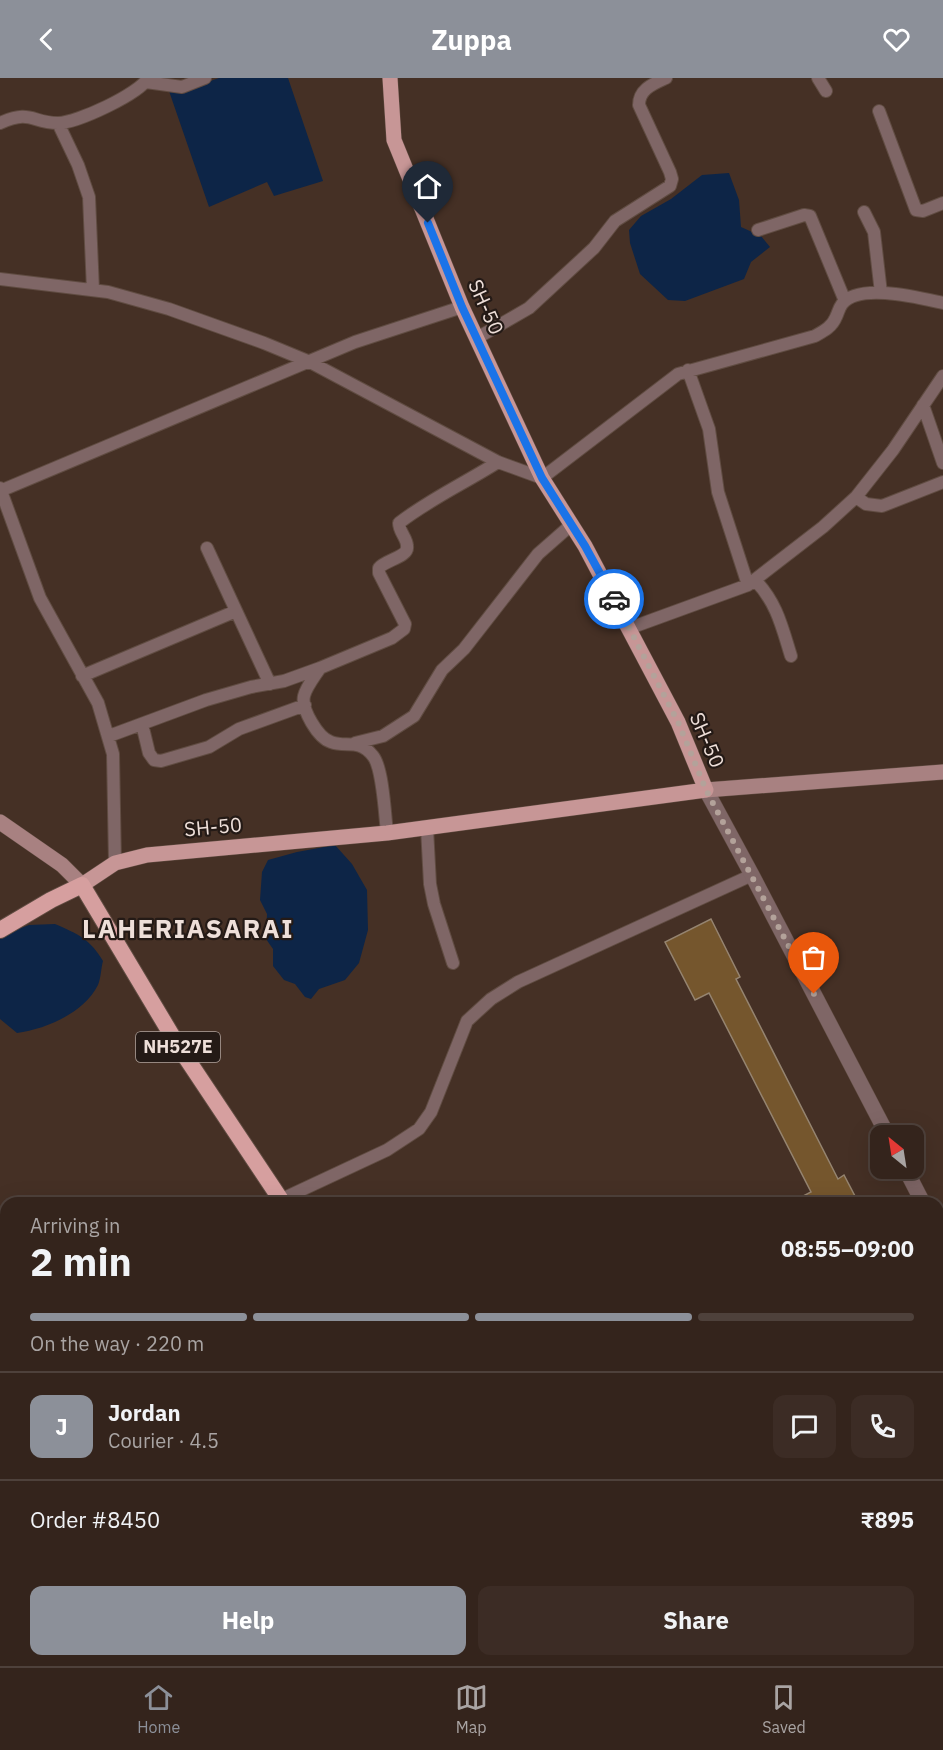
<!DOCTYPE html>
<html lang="en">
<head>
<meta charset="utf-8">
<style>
	:root { --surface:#34241c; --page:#3c2c25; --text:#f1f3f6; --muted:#a9a4a3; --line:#4e413b; --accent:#8c9099 }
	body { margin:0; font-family:"IBM Plex Sans",sans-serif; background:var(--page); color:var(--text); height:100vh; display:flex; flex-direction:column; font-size:22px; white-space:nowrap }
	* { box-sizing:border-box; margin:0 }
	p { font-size:20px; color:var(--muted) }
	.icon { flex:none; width:33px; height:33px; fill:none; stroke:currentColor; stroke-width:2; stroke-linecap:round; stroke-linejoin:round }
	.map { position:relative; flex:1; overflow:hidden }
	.panel { position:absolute; left:0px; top:1119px; width:944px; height:470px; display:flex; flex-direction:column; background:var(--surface); border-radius:18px 18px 0 0; box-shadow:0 6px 24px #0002,0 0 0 2px var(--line) }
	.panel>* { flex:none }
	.needle { width:39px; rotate:330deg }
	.controls { position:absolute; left:870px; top:1047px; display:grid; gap:12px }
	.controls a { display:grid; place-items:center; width:54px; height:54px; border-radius:12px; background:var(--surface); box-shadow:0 6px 24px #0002,0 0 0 2px var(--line); font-size:30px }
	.pin { position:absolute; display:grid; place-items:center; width:51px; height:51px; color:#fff; margin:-62px -26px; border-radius:50% 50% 50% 0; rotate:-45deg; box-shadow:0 0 6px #0007 }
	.pin .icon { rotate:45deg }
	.courier { position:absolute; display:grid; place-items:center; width:60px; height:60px; margin:-30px; border:4px solid #1a73e8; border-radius:50%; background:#fff; color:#222; box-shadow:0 2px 8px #0007 }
	.summary em { font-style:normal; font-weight:700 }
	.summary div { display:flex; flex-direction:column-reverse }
	.summary { display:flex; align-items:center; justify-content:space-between; height:102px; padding:0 30px }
	h1 { font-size:39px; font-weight:700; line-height:45px }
	.bar { display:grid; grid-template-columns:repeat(4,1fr); gap:9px 6px; align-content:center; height:72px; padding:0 30px }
	.bar i { height:8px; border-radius:4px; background:var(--line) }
	.bar .current { background:var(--accent) }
	.bar p { grid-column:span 4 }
	.line { display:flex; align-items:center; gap:15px; padding:0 30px; border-top:2px solid var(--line) }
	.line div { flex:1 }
	.round { display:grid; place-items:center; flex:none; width:63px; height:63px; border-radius:12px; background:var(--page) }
	.primary-button { display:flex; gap:12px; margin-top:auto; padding:12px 30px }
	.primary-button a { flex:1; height:69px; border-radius:12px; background:var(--accent); color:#fff; font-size:24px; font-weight:700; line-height:69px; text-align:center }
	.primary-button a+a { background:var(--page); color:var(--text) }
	header { display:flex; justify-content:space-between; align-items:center; height:78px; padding:0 30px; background:var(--accent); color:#fff; font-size:27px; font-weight:700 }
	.dock { display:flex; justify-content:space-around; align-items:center; height:84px; border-top:2px solid var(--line); background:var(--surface); font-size:16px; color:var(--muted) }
	.dock a { display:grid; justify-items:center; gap:3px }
	.dock .current { color:var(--accent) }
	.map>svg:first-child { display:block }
	.green { fill:#46634e }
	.water { fill:#0d2547 }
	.building { fill:#75562d; stroke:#958470; stroke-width:1.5 }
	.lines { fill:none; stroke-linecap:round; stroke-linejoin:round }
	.minor-casing { stroke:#604c42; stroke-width:14 }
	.tertiary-casing { stroke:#604c42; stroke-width:16 }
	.secondary-casing { stroke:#604c42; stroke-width:16 }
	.primary-casing { stroke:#604c42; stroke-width:16 }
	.trunk-casing { stroke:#604c42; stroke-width:18 }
	.minor { stroke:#7f6666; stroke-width:12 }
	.tertiary { stroke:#7f6666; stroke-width:15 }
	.secondary { stroke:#a88181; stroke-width:15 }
	.primary { stroke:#c79696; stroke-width:15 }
	.trunk { stroke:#d69f9f; stroke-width:16 }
	.done { stroke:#b3a29a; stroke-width:6; stroke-dasharray:0 10.8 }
	.route { stroke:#1a73e8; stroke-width:8 }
	.labels { text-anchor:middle; stroke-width:4.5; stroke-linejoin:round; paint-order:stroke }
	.shield { fill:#241a16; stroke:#b1a49e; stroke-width:1.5 }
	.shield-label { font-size:18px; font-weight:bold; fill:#eedfd9 }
	.street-label { font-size:20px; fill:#eedfd9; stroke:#241a16 }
	.district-label { font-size:26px; font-weight:bold; letter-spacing:1.5px; fill:#eedfd9; stroke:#241a16 }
</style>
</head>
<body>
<header><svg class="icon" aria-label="back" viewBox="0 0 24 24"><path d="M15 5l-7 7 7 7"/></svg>Zuppa<svg class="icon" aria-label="heart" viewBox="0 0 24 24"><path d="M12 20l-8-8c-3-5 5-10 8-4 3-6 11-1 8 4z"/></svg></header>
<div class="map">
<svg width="943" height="1588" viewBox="0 0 943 1588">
	<rect width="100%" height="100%" fill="#453025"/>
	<path class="green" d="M938,1318L943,1321V1499L938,1501Z
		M639,1583H744L735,1588H644Z"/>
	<path class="water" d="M219,0H288L323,103L274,118L267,104L209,129L169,13L199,7Z
		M729,95L739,122L741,149L761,158L770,169L751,184L744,201L685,223L668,222L640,196L630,165L629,152L641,138L671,121L702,97Z
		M335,767L352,786L367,812L368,852L359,885L345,902L319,911L311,921L305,919L295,906L284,902L273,888V871L266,861L267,836L260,822L262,794L268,782L297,774Z
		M55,846C78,856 90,861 103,883C101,890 101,900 98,907C84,935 46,951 17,955L0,941V858L29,847Z"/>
	<path class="building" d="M711,841L740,899L736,901L838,1101L844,1097L857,1122L851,1125H790L811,1114L709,915L695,922L665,864Z"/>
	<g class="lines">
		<g class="minor-casing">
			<path id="minor" d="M818,0L826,13
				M146,4L182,9L205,0
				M879,33L916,132L923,133L943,125
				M0,45C32,31 31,45 58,45C77,45 139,16 148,0
				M58,45L78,87L89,119L93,212
				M864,134L874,154L881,215
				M758,152L804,137L810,138L845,223
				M0,201L108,214L169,231L264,265L310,284L498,384L542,400L678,296L815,258C824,253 832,249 836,239C838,235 839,230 842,226C859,204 920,220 943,225
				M477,260L529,230L594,170L615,143L670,108L672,101L670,94L639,27C639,11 653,6 666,0
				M688,292L709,351L718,414L748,507
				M923,327L943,385
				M0,410L40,520L98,625L113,676L115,785
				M0,413L355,264L462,229
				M856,419L866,426L882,428L943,404
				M207,470L270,606
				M755,502C777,525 782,549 791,578
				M630,550L748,507L823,449L856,419L893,372L943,298
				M320,590L392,560L404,551L405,546L379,495V490C385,482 409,479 407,468C407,460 399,454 399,445C430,421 465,405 498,384
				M82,598L236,533
				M142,646L149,675L154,682L161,683L209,669L239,651L305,627
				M109,658L206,622L251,609L284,603L320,590C315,598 306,609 304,618C301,631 318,660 331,664C346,670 359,660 373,678C383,690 385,738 387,755
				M355,665L383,658L414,638L442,592L464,571L538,476L571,447
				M427,750L430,806L434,826L453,885
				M280,1122L387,1072L419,1051L431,1034L467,943L491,921L518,904L752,797
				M392,1582L395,1588"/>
		</g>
		<g class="tertiary-casing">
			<path id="tertiary" d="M706,712L752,797L888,1058
				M905,1090L923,1125
				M938,1152L943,1162
				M375,1588L383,1582"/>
		</g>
		<g class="secondary-casing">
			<path id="secondary" d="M706,712L943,694
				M0,744L62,787L82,807"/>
		</g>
		<g class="primary-casing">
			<path id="primary" d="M82,807L115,785L147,777L387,755L706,712L678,644L585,468L542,400L462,229L394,62L390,0"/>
		</g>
		<g class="trunk-casing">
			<path id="trunk" d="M0,852L51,822L82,807L177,966L283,1125
				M621,1582L624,1588"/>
		</g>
		<use href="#minor" class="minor"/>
		<use href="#tertiary" class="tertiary"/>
		<use href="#secondary" class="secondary"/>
		<use href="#primary" class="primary"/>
		<use href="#trunk" class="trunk"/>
	</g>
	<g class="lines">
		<path class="done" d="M614,521L678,644L706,712L814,916"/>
		<path class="route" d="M428,145L462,229L542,400L585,468L614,521"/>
	</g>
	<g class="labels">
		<rect class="shield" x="136" y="954" width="84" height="30" rx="4.5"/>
		<g class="shield-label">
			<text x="178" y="975">NH527E</text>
		</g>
		<g class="street-label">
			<text transform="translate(486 229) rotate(66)" y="7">SH-50</text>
			<text transform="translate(707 662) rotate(67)" y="7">SH-50</text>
			<text transform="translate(213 749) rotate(-5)" y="7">SH-50</text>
		</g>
		<g class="district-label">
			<text x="188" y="860">LAHERIASARAI</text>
		</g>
	</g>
</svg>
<div class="controls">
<a><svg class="needle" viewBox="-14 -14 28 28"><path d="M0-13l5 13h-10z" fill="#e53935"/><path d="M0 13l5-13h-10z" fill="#a9a4a3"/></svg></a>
</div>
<div class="pin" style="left:814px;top:916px;background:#ea580c"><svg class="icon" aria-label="bag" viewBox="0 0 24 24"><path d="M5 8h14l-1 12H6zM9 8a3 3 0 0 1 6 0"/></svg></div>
<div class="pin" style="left:428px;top:145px;background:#1f2937"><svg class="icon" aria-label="home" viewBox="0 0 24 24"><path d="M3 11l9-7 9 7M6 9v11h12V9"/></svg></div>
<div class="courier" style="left:614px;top:521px"><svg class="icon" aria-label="car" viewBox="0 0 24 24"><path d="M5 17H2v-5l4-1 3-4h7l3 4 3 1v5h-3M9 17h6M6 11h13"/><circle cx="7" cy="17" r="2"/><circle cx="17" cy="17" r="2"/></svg></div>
<section class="panel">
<div class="summary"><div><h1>2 min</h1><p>Arriving in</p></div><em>08:55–09:00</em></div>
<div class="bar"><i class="current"></i><i class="current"></i><i class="current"></i><i></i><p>On the way · 220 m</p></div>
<div class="line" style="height:108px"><b class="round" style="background:var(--accent);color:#fff">J</b><div><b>Jordan</b><p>Courier · 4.5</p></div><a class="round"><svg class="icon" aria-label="chat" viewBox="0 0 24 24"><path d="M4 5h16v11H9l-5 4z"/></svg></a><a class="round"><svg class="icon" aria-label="phone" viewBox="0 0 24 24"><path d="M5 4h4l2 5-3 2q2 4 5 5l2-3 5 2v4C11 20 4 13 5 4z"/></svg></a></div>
<div class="line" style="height:78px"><div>Order #8450</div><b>₹895</b></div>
<div class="primary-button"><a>Help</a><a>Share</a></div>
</section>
</div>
<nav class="dock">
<a class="current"><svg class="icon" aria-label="home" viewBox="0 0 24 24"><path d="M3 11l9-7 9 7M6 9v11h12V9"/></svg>Home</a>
<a><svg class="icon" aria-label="map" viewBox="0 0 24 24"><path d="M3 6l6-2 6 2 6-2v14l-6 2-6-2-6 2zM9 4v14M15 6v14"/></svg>Map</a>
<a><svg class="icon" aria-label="saved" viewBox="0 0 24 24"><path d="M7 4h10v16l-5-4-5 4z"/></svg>Saved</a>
</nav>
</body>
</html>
